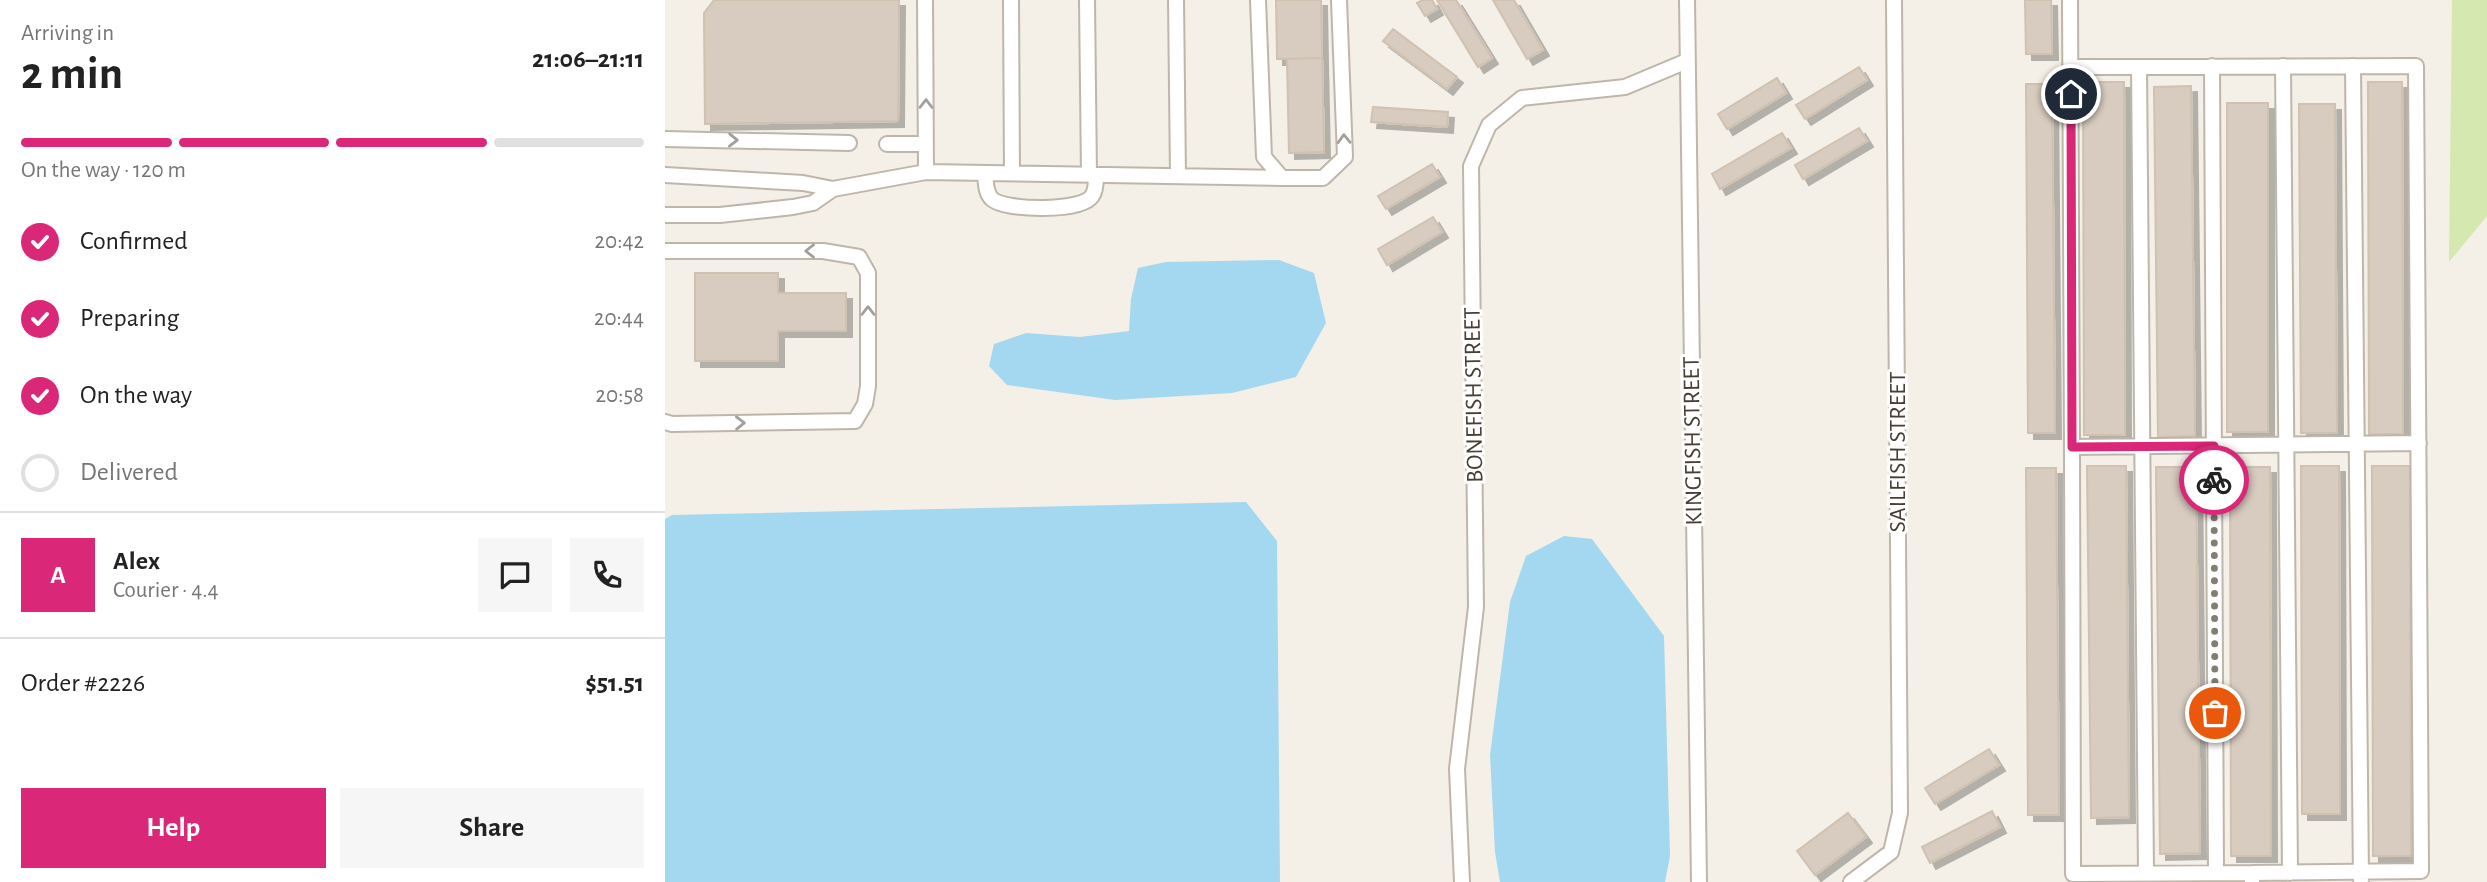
<!DOCTYPE html>
<html lang="en">
<head>
<meta charset="utf-8">
<style>
	:root { --surface:#fff; --page:#f6f6f6; --text:#222; --muted:#767676; --line:#e0e0e0; --accent:#db2777 }
	body { margin:0; font-family:"Alegreya Sans",sans-serif; background:var(--page); color:var(--text); height:100vh; display:flex; flex-direction:column; font-size:26px; white-space:nowrap }
	* { box-sizing:border-box; margin:0 }
	p { font-size:23px; color:var(--muted) }
	.icon { flex:none; width:38px; height:38px; fill:none; stroke:currentColor; stroke-width:2; stroke-linecap:round; stroke-linejoin:round }
	.map { position:relative; flex:1; overflow:hidden }
	.drawer { display:flex; flex-direction:column; background:var(--surface); width:665px }
	.drawer>* { flex:none }
	.pin { position:absolute; display:grid; place-items:center; width:60px; height:60px; color:#fff; margin:-30px; border:4px solid #fff; border-radius:50%; box-shadow:0 2px 7px #0007 }
	.courier { position:absolute; display:grid; place-items:center; width:70px; height:70px; margin:-35px; border:5px solid #db2777; border-radius:50%; background:#fff; color:#222; box-shadow:0 2px 9px #0007 }
	.head em { font-style:normal; font-weight:700 }
	.head div { display:flex; flex-direction:column-reverse }
	.head { display:flex; align-items:center; justify-content:space-between; height:119px; padding:0 21px }
	h1 { font-size:46px; font-weight:700; line-height:52px }
	.bar { display:grid; grid-template-columns:repeat(4,1fr); gap:10px 7px; align-content:center; height:84px; padding:0 21px }
	.bar i { height:9px; border-radius:5px; background:var(--line) }
	.bar .current { background:var(--accent) }
	.bar p { grid-column:span 4 }
	.line { display:flex; align-items:center; gap:18px; padding:0 21px; border-top:2px solid var(--line) }
	.line div { flex:1 }
	.round { display:grid; place-items:center; flex:none; width:74px; height:74px; border-radius:0px; background:var(--page) }
	ol { padding:0 21px; list-style:none }
	li { display:flex; align-items:center; gap:21px; height:77px }
	li p { margin-inline-start:auto }
	li .icon { padding:7px; border-radius:50%; background:var(--accent); color:#fff; stroke-width:4 }
	li:last-child { color:var(--muted) }
	li i { width:38px; height:38px; border:4px solid var(--line); border-radius:50% }
	.button { display:flex; gap:14px; margin-top:auto; padding:14px 21px }
	.button a { flex:1; height:80px; border-radius:0px; background:var(--accent); color:#fff; font-size:28px; font-weight:700; line-height:80px; text-align:center }
	.button a+a { background:var(--page); color:var(--text) }
	main { display:flex; flex:1; min-height:0 }
	.map>svg:first-child { display:block }
	.green { fill:#d4e8b0 }
	.water { fill:#a4d8f0 }
	.building { fill:#d8ccc0; stroke:#d0c1b0; stroke-width:2; filter:url(#shadow) }
	.lines { fill:none; stroke-linecap:round; stroke-linejoin:round }
	.lane-casing { stroke:#bfb6aa; stroke-width:18 }
	.lane { stroke:#fff; stroke-width:14 }
	.oneway { stroke:#a39f9a }
	.done { stroke:#847d74; stroke-width:7; stroke-dasharray:0 12.6 }
	.route { stroke:#db2777; stroke-width:9 }
	.labels { text-anchor:middle; stroke-width:6; stroke-linejoin:round; paint-order:stroke }
	.street-label { font-size:24px; fill:#473f36; stroke:#fff }
</style>
</head>
<body>
<main>
<section class="drawer">
<div class="head"><div><h1>2 min</h1><p>Arriving in</p></div><em>21:06–21:11</em></div>
<div class="bar"><i class="current"></i><i class="current"></i><i class="current"></i><i></i><p>On the way · 120 m</p></div>
<ol>
<li><svg class="icon" aria-label="check" viewBox="0 0 24 24"><path d="M5 12l5 5 9-10"/></svg>Confirmed<p>20:42</p></li>
<li><svg class="icon" aria-label="check" viewBox="0 0 24 24"><path d="M5 12l5 5 9-10"/></svg>Preparing<p>20:44</p></li>
<li><svg class="icon" aria-label="check" viewBox="0 0 24 24"><path d="M5 12l5 5 9-10"/></svg>On the way<p>20:58</p></li>
<li><i></i>Delivered</li>
</ol>
<div class="line" style="height:126px"><b class="round" style="background:var(--accent);color:#fff">A</b><div><b>Alex</b><p>Courier · 4.4</p></div><a class="round"><svg class="icon" aria-label="chat" viewBox="0 0 24 24"><path d="M4 5h16v11H9l-5 4z"/></svg></a><a class="round"><svg class="icon" aria-label="phone" viewBox="0 0 24 24"><path d="M5 4h4l2 5-3 2q2 4 5 5l2-3 5 2v4C11 20 4 13 5 4z"/></svg></a></div>
<div class="line" style="height:91px"><div>Order #2226</div><b>$51.51</b></div>
<div class="button"><a>Help</a><a>Share</a></div>
</section>
<div class="map">
<svg width="1822" height="882" viewBox="0 0 1822 882">
	<defs>
		<filter id="shadow"><feDropShadow dx="6" dy="6" stdDeviation="0" flood-color="#0004"/></filter>
	</defs>
	<rect width="100%" height="100%" fill="#f4efe7"/>
	<path class="green" d="M1787,0H1822V216L1784,262Z"/>
	<path class="water" d="M614,260L649,273L661,323L631,377L567,393L450,400L342,385L324,366L329,344L361,333L415,337L464,331L466,299L473,268L501,262Z
		M581,502L612,541L615,882H0V519L7,515Z
		M899,536L927,539L999,636L1005,856L1000,882H835L830,852L825,755L845,602L861,556Z"/>
	<path class="building" d="M49,0H234L233,121L40,124L39,13Z
		M611,0H656L657,58L612,59Z
		M758,0H767L772,9L760,16L752,3Z
		M772,0H791L827,58L813,67Z
		M828,0H849L878,50L862,59Z
		M1360,0H1386L1387,54H1361Z
		M728,29L792,77L782,89L718,41Z
		M657,58L659,152L624,153L622,59Z
		M1194,67L1202,80L1140,119L1131,105Z
		M1112,78L1121,93L1062,129L1053,114Z
		M1418,82H1459L1460,435H1419Z
		M1703,82H1737L1738,434H1704Z
		M1361,84H1387L1390,433H1363Z
		M1526,86L1530,436L1493,437L1489,87Z
		M1562,103H1603V432H1562Z
		M1634,104H1670L1672,433H1636Z
		M708,107L783,112L782,127L706,122Z
		M1194,128L1202,141L1138,179L1130,165Z
		M1117,133L1126,148L1055,189L1047,174Z
		M767,164L775,177L721,209L713,196Z
		M768,217L777,232L722,265L713,249Z
		M30,273H113V293H181V331H113V361H30Z
		M1422,466H1461L1464,817L1426,818Z
		M1636,466H1674L1675,814H1637Z
		M1707,466H1745L1746,856H1708Z
		M1491,467H1531L1535,853L1495,854Z
		M1565,467H1605L1606,856H1566Z
		M1361,468H1391L1394,815H1363Z
		M1324,749L1334,765L1270,804L1260,788Z
		M1327,811L1335,827L1265,863L1257,847Z
		M1183,813L1201,837L1150,875L1132,851Z"/>
	<g class="lines">
		<g class="lane-casing">
			<path id="lane" d="M260,0L261,172
				M346,0L347,173
				M422,0L424,175
				M511,0L513,176
				M593,0L599,157L617,178H658L680,157L674,0
				M1022,0L1034,882
				M1405,0L1407,447
				M1547,66L1551,873
				M1618,66L1625,873
				M1688,66L1696,880
				M1406,67H1474L1481,874
				M1474,67L1751,66L1756,871L1587,873V882
				M0,139L184,143
				M222,144H261
				M320,173C321,182 320,192 327,199C340,211 417,212 427,196C431,191 431,181 431,175
				M0,175L138,183L168,189L261,172L617,178
				M0,215H55L128,207L148,203L168,189
				M0,251H158L194,257L203,273V386L200,404L190,421L7,424L0,422
				M1587,873L1408,874L1407,447L1754,443
				M797,882L792,769L811,607L806,166L824,125L857,98L960,87L1022,61
				M1186,882L1226,852L1235,813L1229,0"/>
		</g>
		<use href="#lane" class="lane"/>
	</g>
	<defs><path id="oneway-chevron" d="M-2-3.5L2.5 0L-2 3.5" fill="none" stroke-width="1.6" stroke-linecap="round" stroke-linejoin="round" transform="scale(1.75)"/></defs>
	<g class="oneway">
		<use href="#oneway-chevron" transform="translate(261 104) rotate(-90)"/>
		<use href="#oneway-chevron" transform="translate(679 139) rotate(-92)"/>
		<use href="#oneway-chevron" transform="translate(68 140) rotate(1)"/>
		<use href="#oneway-chevron" transform="translate(145 251) rotate(180)"/>
		<use href="#oneway-chevron" transform="translate(203 311) rotate(-90)"/>
		<use href="#oneway-chevron" transform="translate(75 423) rotate(-1)"/>
	</g>
	<g class="lines">
		<path class="done" d="M1549,480L1550,713"/>
		<path class="route" d="M1406,94L1407,447L1549,446V480"/>
	</g>
	<g class="labels">
		<g class="street-label">
			<text transform="translate(808 395) rotate(-91)" y="8">BONEFISH STREET</text>
			<text transform="translate(1027 441) rotate(-91)" y="8">KINGFISH STREET</text>
			<text transform="translate(1232 452) rotate(-90)" y="8">SAILFISH STREET</text>
		</g>
	</g>
</svg>
<div class="pin" style="left:1550px;top:713px;background:#ea580c"><svg class="icon" aria-label="bag" viewBox="0 0 24 24"><path d="M5 8h14l-1 12H6zM9 8a3 3 0 0 1 6 0"/></svg></div>
<div class="pin" style="left:1406px;top:94px;background:#1f2937"><svg class="icon" aria-label="home" viewBox="0 0 24 24"><path d="M3 11l9-7 9 7M6 9v11h12V9"/></svg></div>
<div class="courier" style="left:1549px;top:480px"><svg class="icon" aria-label="bike" viewBox="0 0 24 24"><circle cx="6" cy="16" r="4"/><circle cx="18" cy="16" r="4"/><path d="M6 16l4-8h5l3 8M10 8l3 8H6M13 5h3"/></svg></div>
</div>
</main>
</body>
</html>
